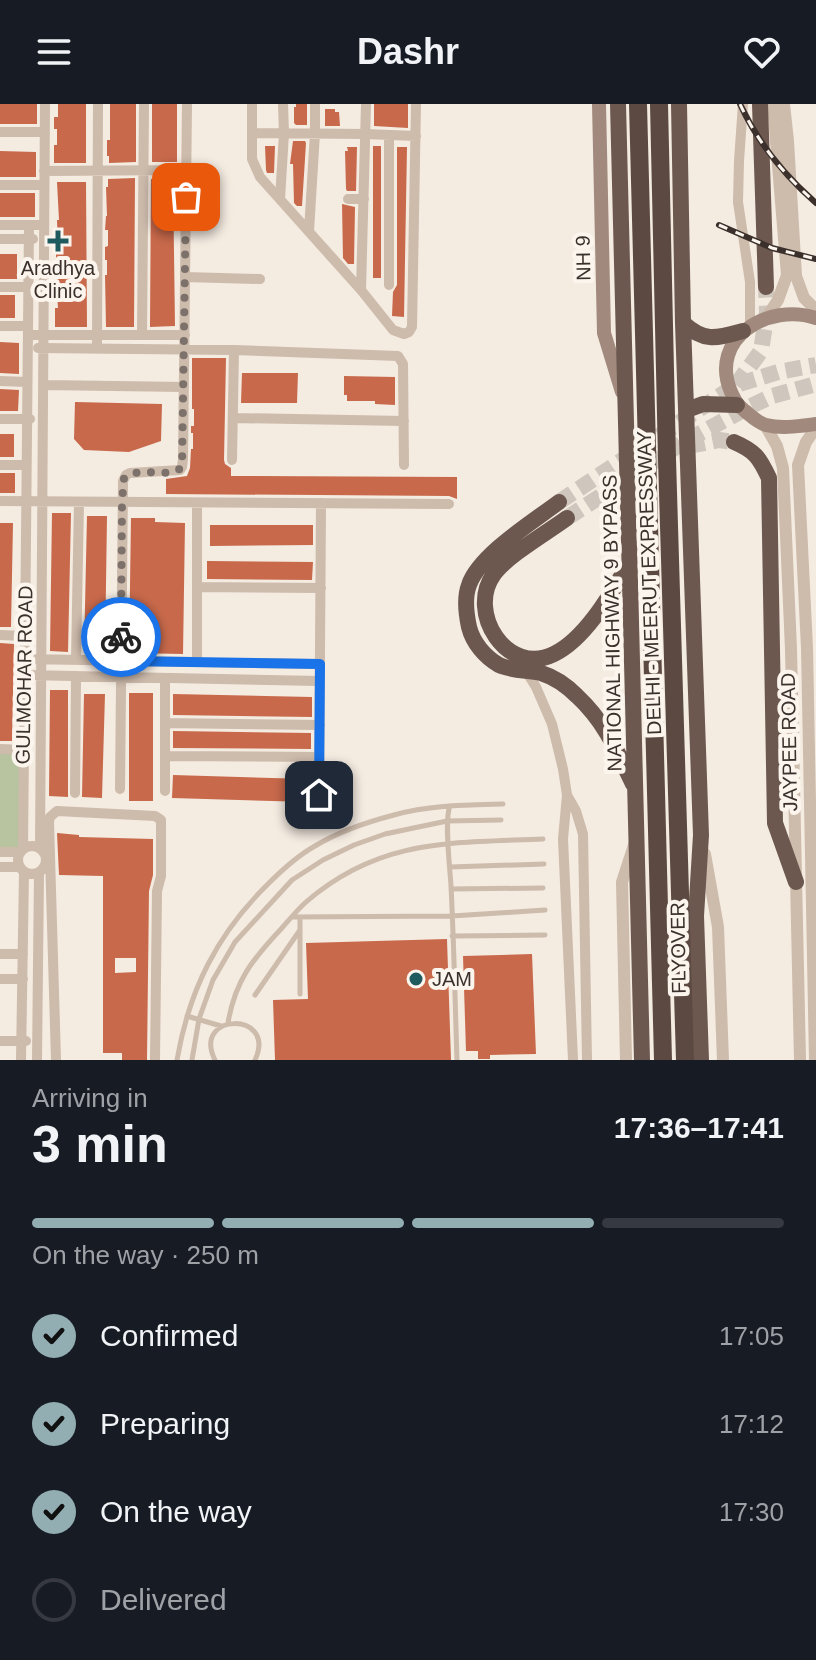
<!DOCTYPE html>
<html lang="en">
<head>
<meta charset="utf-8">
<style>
	:root { --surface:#171b24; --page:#20242c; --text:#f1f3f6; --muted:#9ea1a6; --line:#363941; --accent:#92aeb2 }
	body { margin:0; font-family:Helvetica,sans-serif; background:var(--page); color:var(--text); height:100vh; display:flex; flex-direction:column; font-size:30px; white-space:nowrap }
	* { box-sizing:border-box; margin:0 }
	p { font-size:26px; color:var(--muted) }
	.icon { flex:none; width:44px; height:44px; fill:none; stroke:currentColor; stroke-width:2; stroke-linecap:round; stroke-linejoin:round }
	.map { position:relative; height:956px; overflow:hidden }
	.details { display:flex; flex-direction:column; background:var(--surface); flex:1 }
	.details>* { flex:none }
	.pin { position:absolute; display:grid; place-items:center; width:68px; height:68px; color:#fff; margin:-34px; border-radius:16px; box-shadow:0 4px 12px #0006 }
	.courier { position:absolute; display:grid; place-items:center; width:80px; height:80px; margin:-40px; border:6px solid #1a73e8; border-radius:50%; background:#fff; color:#222; box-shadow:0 2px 10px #0007 }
	.headline em { font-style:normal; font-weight:700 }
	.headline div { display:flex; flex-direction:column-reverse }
	.headline { display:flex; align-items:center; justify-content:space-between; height:136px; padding:0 32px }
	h1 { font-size:52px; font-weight:700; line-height:60px }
	.bar { display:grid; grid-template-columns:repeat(4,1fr); gap:12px 8px; align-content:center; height:96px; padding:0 32px }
	.bar i { height:10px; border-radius:6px; background:var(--line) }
	.bar .active { background:var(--accent) }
	.bar p { grid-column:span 4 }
	ol { padding:0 32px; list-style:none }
	li { display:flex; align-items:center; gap:24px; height:88px }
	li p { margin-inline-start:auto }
	li .icon { padding:8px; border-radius:50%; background:var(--accent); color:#111; stroke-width:4 }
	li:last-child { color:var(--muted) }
	li i { width:44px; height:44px; border:4px solid var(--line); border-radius:50% }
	header { display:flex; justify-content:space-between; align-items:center; height:104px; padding:0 32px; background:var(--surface); font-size:36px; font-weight:700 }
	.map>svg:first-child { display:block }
	.green { fill:#b8c4a0 }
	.building { fill:#c8694b; fill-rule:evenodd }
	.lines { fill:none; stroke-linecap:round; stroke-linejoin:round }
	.trunk-tunnel { stroke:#cfc6bd; stroke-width:16; stroke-dasharray:16 8; stroke-linecap:butt }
	.service { stroke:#cdbbac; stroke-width:5 }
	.minor { stroke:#cdbbac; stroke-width:10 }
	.tertiary { stroke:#cdbbac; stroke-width:12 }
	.secondary { stroke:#a18a7d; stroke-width:14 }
	.trunk { stroke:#6c584f; stroke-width:16 }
	.motorway { stroke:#5c4a42; stroke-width:18 }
	.rail-casing { stroke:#3b302b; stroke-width:6 }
	.rail { stroke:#fbf5ee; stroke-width:3; stroke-dasharray:9; stroke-linecap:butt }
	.done { stroke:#7c716b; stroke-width:8; stroke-dasharray:0 14.4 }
	.route { stroke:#1a73e8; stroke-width:10 }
	.poi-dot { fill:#1f5a5e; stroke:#fbf5ee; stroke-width:3 }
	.labels { text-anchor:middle; stroke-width:8; stroke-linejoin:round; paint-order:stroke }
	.street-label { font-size:20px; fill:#3b302b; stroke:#fbf5ee }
	.poi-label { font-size:20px; fill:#3b302b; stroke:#fbf5ee }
</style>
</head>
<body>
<header><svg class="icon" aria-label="menu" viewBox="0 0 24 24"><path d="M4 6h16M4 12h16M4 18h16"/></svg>Dashr<svg class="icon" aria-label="heart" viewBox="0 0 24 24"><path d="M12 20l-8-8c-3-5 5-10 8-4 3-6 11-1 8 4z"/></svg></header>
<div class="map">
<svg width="816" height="956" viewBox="0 0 816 956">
	<rect width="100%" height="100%" fill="#f4ebe1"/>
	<path class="green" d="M0,645L21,646L20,748H0Z"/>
	<path class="building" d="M0,0H37V20H0Z
		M58,0H86V59H54V41H57V25H54V13H58Z
		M110,0H136V58L109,59V52H107V36H110Z
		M152,0H177V58H152Z
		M296,0H307V21H296L294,19V3H296Z
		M374,0H408V24L374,22Z
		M325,5H335V8H339L340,22H325Z
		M293,37H305L306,39L302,102H297L294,99L293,60H290Z
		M265,42H275L274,69H267L266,66Z
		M373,42H381V174H373Z
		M347,43H357L356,87H347L346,85L345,47H348Z
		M397,43H407L404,213L392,212L393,188L397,181Z
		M0,47L36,48V73H0Z
		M135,74L134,223H106L105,171H107V156H105V143L108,142V126H105L106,112H107L106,83H108V75Z
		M151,75H173L175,222L150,223Z
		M57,78H86L87,223H55V204H58L56,176L58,175V160H56V145L58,146L57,116H59Z
		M0,89H35V113H0Z
		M342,100L355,103L354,160H348L343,154Z
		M0,150H17V175H0Z
		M0,191H15V214H0Z
		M0,238L19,239V270L0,269Z
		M192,254H226L224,356L225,360L231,364V372L457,373V395L449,392L166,390V375L187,372L190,364L191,345H193V329H191V322H194V305H192Z
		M242,269H298L297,299H241Z
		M344,272L395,273V301L375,300V297H347V291H344Z
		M0,285L19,286L18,307H0Z
		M75,298L162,300L161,337L129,348L84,346L74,335Z
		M0,330H14V353H0Z
		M0,369H15V389H0Z
		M52,409H71L68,548L50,547Z
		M87,412H107L105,548H84Z
		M131,414H155V418L185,419L183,550L129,549Z
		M0,419H13L11,523H0Z
		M210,421H313V441L210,442Z
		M207,457L313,458L312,476L207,475Z
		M0,539L14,540L12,637H0Z
		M50,586H68V693L49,692Z
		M129,589H153V697H129Z
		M84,590H105L102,694L82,693Z
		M173,590L312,593V613L173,611Z
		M173,627L311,629V645L173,644Z
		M173,671L309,675L308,698L172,694Z
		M57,729L79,731V733L153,735V771L149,787L147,956H122V949H103V772L59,771ZM115,854H136V868L115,869Z
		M447,835L451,956H275L273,896L308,895L306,839Z
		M532,850L536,950L490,951V955H478V947H466L463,852Z"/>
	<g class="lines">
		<path class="trunk-tunnel" d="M736,281L761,247L767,208L766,183
			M689,342L719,336L734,338
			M559,398L736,281L778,268L816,261
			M567,414L684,338L749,303L772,292L816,280"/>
		<path class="service" d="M450,702C444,715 450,764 451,782C454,840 455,898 457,956
			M450,763L544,760
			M451,785L543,784
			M292,813L452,812L545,806
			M300,813V890
			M452,832L545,831
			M255,891L300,826
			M187,912L221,922
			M228,919C235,877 252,856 281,825C289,816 297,806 306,798C380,734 452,739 543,735
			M177,956C189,886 217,830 268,780C282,766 297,752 315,742C338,728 367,718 394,711C430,701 466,701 503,700
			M192,956L199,915L213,876L235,838L292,776L323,756L354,741L385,730L447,717L501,716
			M215,956C191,908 278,907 255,956"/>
		<path class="minor" d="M252,0V55L260,73L361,186L393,226L404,230L409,228L412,223L416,0
			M743,0L739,57L738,98L750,178V223
			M0,28H45
			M252,29L365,30L416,32
			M44,67L186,66
			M0,81H44
			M280,95L284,29L283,0
			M348,95H364
			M0,121H43
			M309,127L315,29V0
			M0,135H33
			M185,173L260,175
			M389,181V31
			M0,183H28
			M361,186L366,0
			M0,222H28
			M28,231H185
			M142,231L144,0
			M38,244L234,246L398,252L403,260L404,361
			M97,244L98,0
			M0,277L27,278
			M43,281L184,283
			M233,314L404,317
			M0,315H30
			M232,356L234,246
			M0,361H26
			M0,397L449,400
			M197,483L321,484
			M0,531L25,532
			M25,555L320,560
			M76,556L79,398
			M197,558V399
			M526,567L536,583L552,620L563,665L567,691L563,735L573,956
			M24,571L320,577
			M165,574V687
			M165,619L320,621
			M0,645L24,646
			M165,652L319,653
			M120,685L123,377L126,371L130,369L180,366L182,363L183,355L187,0
			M75,689L76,572
			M319,691L321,399
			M567,691L576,707L583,730L587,956
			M18 756a14 14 0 1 1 28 0a14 14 0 1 1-28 0Z
			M40,744C44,496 41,248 45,0
			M23,745L29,121
			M0,748H20
			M0,763H19
			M0,850H23
			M0,875H23
			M0,937H26
			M21,956L24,768
			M37,956L39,768
			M56,956L49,718L50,713L57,707L155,712L161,716V772L157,787L155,956"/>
		<path class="tertiary" d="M784,0L788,37L796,172L804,194L816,206
			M766,214L778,196L787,171L773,0
			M765,321L777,342L783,364L791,545L800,956
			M705,750L718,823L723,956
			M626,956L622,778L634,741
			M815,956L807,544L798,361L806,338L816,324"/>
		<path class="secondary" d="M599,0L604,229L622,288
			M816,214C769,198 708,234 731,288C735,296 737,301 745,307C751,312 758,319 766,321C782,325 800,322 816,320"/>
		<path class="trunk" d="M618,0L642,956
			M679,0L683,219L701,731L696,812L701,956
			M760,0L766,183
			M683,219C705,239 717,234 743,227
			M687,306L703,300L737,301
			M734,338C755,347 759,353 769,374L775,719L796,778
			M559,398C534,417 479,451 469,481C464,494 466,509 469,523C473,539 485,553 499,561C512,567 527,566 541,569C554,573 568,583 577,592C605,618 617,647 633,680
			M567,414C548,428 507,452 494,470C466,508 507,573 554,550C587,534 613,486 631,456"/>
		<path class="motorway" d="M638,0L663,956
			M659,0L667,355L685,956"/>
		<g class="rail-casing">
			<path id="rail" d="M740,0C758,39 784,71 816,99
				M719,121L772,144L816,155"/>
		</g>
		<use href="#rail" class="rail"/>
	</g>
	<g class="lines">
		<path class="done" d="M121,533L122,398L124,374C140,361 168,376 182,363L186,93"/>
		<path class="route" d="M121,533V557L320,560L319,691"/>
	</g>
	<g class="poi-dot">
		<path d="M54 125h8v8h8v8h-8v8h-8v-8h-8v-8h8z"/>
		<circle cx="416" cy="875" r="8"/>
	</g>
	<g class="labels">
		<g class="street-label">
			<text transform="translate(583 154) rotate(-91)" y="7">NH 9</text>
			<text transform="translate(649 479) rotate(-92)" y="7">DELHI - MEERUT EXPRESSWAY</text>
			<text transform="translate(612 519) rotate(-91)" y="7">NATIONAL HIGHWAY 9 BYPASS</text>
			<text transform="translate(24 571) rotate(-89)" y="7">GULMOHAR ROAD</text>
			<text transform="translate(789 638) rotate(-91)" y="7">JAYPEE ROAD</text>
			<text transform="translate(678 844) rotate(-91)" y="7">FLYOVER</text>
		</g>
		<g class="poi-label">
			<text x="58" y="171">Aradhya<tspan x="58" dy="23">Clinic</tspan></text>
			<text x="432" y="882" text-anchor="start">JAM</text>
		</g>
	</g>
</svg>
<div class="pin" style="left:186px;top:93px;background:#ea580c"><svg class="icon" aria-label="bag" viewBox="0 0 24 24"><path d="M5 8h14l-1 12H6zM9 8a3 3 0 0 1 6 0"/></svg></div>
<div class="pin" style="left:319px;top:691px;background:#1f2937"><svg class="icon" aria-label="home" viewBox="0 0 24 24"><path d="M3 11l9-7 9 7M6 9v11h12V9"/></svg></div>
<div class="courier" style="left:121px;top:533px"><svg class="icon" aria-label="bike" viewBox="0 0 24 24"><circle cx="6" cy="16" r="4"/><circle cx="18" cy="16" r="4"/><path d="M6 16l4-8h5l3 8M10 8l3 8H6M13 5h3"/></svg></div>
</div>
<section class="details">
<div class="headline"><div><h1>3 min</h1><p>Arriving in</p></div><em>17:36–17:41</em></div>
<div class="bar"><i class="active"></i><i class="active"></i><i class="active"></i><i></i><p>On the way · 250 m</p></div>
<ol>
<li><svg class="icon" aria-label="check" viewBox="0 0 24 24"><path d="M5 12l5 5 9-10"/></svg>Confirmed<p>17:05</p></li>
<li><svg class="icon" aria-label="check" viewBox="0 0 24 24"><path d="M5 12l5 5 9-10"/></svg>Preparing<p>17:12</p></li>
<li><svg class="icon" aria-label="check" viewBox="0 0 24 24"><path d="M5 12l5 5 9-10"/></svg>On the way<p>17:30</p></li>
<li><i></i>Delivered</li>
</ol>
</section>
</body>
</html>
